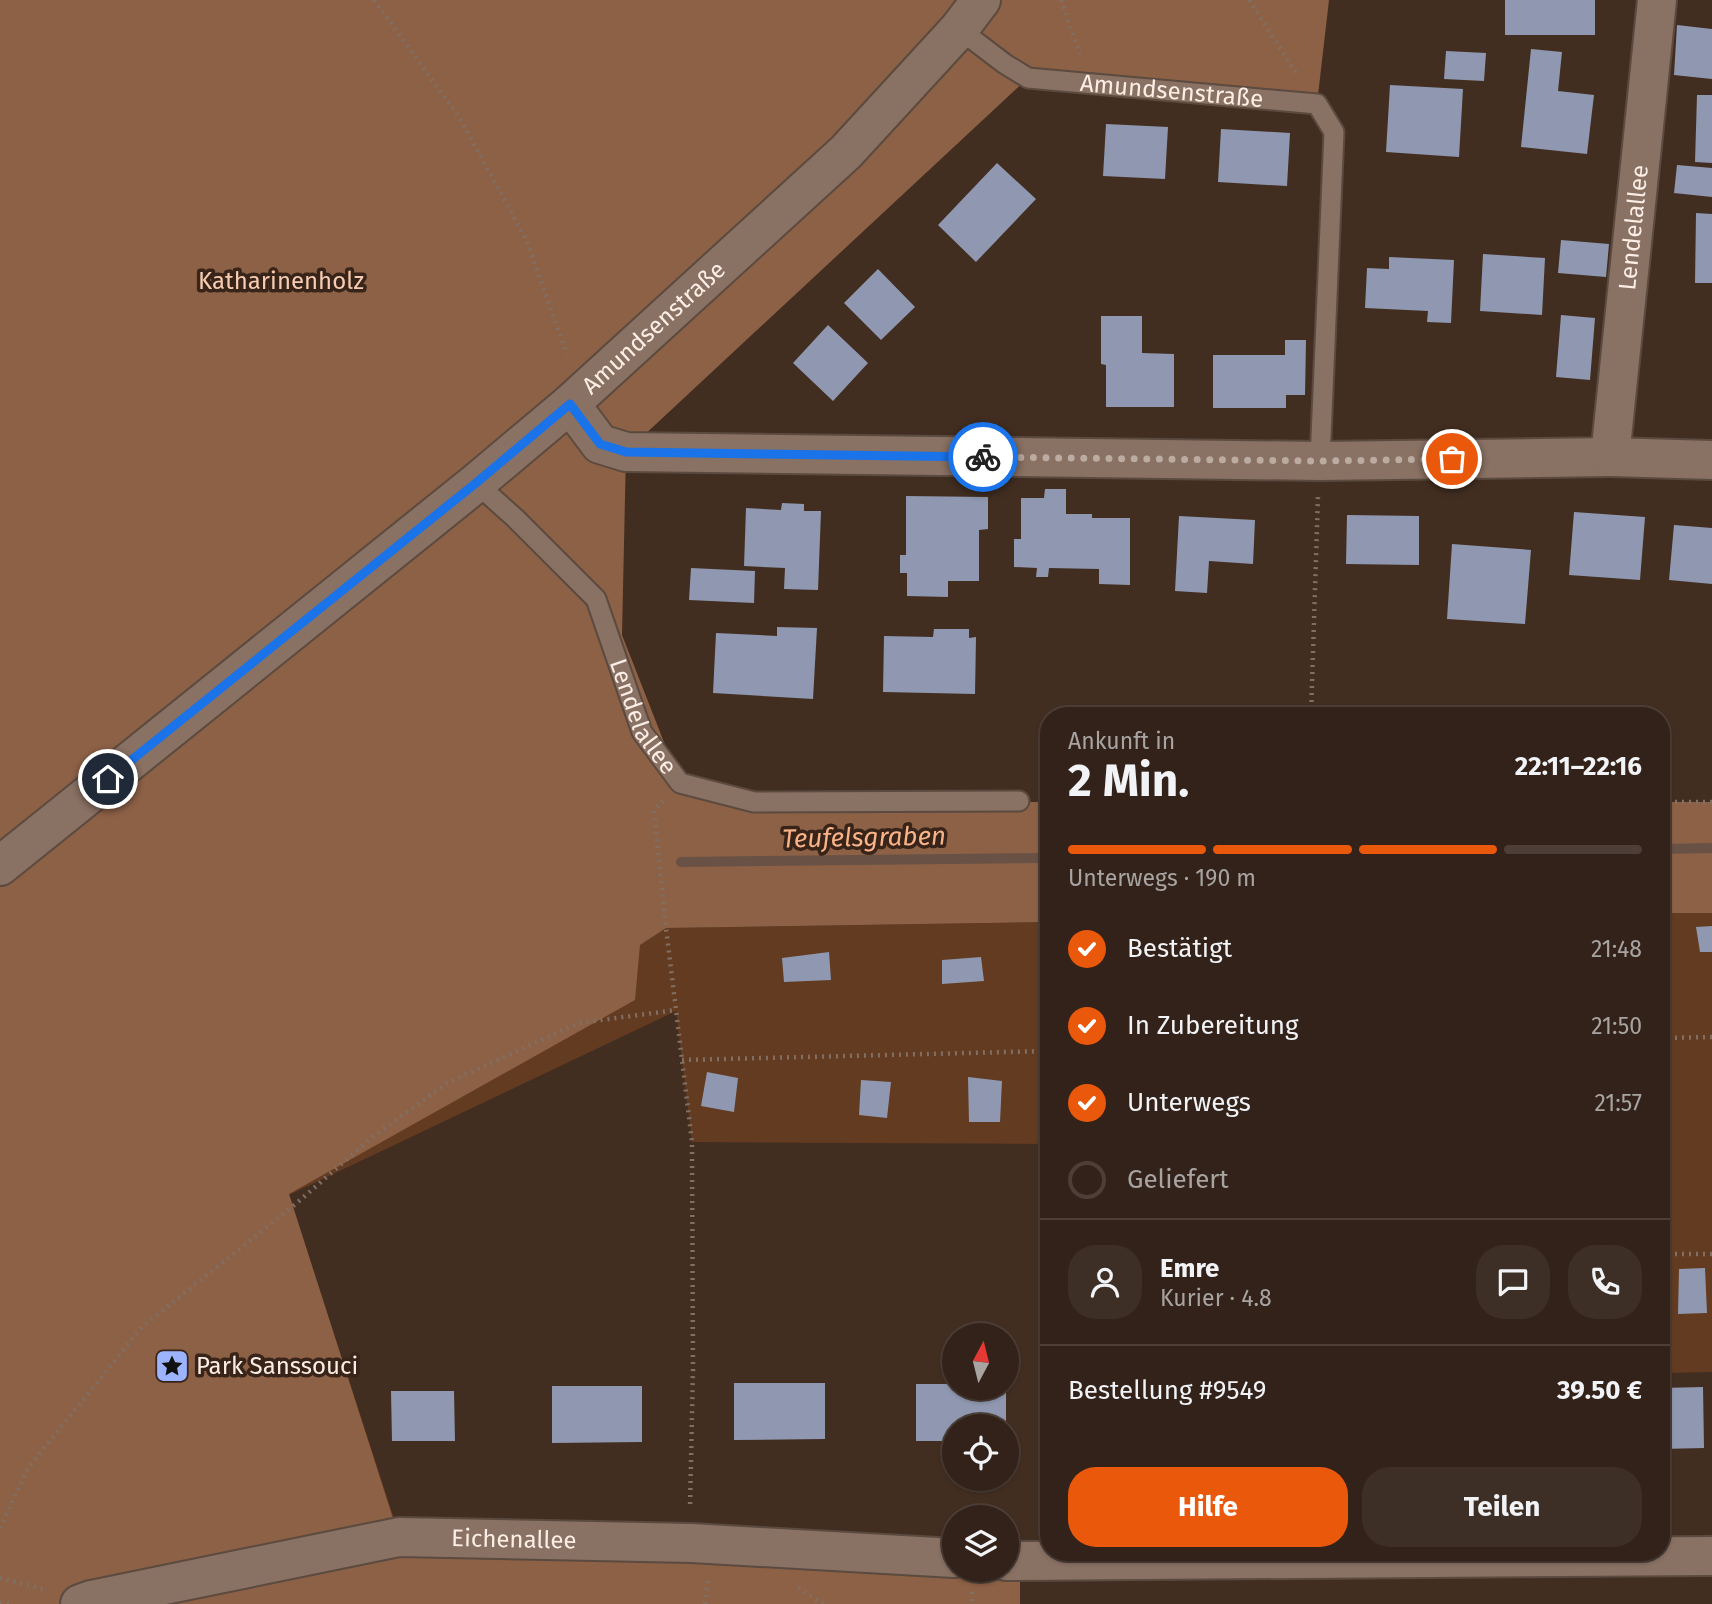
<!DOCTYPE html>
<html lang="de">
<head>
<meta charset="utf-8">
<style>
	:root { --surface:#322219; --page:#3d2f26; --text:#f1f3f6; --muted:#a8a4a2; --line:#4d3f38; --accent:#ea580c }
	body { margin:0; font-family:"Fira Sans",sans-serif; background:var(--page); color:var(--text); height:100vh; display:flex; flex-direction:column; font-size:26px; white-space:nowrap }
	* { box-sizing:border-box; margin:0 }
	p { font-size:23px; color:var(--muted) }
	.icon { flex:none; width:38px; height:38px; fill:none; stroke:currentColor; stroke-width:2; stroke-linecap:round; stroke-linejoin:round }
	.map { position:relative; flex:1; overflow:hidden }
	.sheet { position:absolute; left:1040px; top:707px; width:630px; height:854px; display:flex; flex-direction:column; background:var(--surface); border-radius:28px; box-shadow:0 2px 5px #0004,0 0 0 2px var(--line) }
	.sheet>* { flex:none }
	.needle { width:46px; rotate:7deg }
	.fabs { position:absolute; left:942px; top:1323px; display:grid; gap:14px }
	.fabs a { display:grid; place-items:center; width:77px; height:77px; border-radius:50%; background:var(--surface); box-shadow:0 2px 5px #0004,0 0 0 2px var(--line); font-size:35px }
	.pin { position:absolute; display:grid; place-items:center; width:60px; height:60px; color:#fff; margin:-30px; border:4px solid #fff; border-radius:50%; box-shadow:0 2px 7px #0007 }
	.courier { position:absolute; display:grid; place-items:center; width:70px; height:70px; margin:-35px; border:5px solid #1a73e8; border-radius:50%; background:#fff; color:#222; box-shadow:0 2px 9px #0007 }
	.headline em { font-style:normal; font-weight:700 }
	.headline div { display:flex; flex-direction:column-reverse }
	.headline { display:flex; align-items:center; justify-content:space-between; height:119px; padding:0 28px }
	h1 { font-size:46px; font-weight:700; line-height:52px }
	.bar { display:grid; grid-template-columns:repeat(4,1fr); gap:10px 7px; align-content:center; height:84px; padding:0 28px }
	.bar i { height:9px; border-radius:5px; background:var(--line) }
	.bar .current { background:var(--accent) }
	.bar p { grid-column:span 4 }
	.line { display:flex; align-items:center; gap:18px; padding:0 28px; border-top:2px solid var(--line) }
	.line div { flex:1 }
	.round { display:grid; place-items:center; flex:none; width:74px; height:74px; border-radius:28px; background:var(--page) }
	ol { padding:0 28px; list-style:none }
	li { display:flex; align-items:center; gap:21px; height:77px }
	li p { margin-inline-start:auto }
	li .icon { padding:7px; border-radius:50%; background:var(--accent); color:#fff; stroke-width:4 }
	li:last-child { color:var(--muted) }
	li i { width:38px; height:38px; border:4px solid var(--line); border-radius:50% }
	.cta { display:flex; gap:14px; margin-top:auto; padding:14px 28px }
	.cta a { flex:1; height:80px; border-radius:28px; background:var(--accent); color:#fff; font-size:28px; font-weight:700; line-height:80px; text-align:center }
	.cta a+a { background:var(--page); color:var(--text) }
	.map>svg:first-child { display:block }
	.green { fill:#633b21 }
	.forest { fill:#8d6146 }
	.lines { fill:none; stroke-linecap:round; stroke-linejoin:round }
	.stream { stroke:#695145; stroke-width:10 }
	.building { fill:#8f98b0 }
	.lane-casing { stroke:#5b4a3f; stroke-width:23 }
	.street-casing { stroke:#5b4a3f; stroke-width:42 }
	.secondary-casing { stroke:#5b4a3f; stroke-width:42 }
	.path { stroke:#816f64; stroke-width:4.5; stroke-dasharray:2 5; stroke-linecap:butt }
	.lane { stroke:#897163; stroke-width:19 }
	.street { stroke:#897163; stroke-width:38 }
	.secondary { stroke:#897163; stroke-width:38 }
	.done { stroke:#bbaba1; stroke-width:7; stroke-dasharray:0 12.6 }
	.route { stroke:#1a73e8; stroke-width:9 }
	.labels { text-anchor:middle; stroke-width:7; stroke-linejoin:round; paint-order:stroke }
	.street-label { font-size:24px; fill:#fceee6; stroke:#382418 }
	.park-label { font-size:24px; fill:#f7ccb2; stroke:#382418 }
	.poi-label { font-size:24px; fill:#fceee6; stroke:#382418; text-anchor:start }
	.water-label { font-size:26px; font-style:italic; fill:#f9b388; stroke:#382418 }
</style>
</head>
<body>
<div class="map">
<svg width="1712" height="1604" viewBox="0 0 1712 1604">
	<rect width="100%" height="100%" fill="#422e21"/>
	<path class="green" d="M1661,913H1712V1372L1661,1373Z
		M1048,922V1144L692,1142L676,1011L289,1195L400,1537L954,1570H1006L1019,1561L1020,1604H0V1017L666,928Z"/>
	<path class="forest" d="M0,0H1329L1317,104L1028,78L626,452L622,635L680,783L754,802H1048V922L666,928L640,945L635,1000L289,1194L399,1537L80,1604H0Z
		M1661,802H1712V913H1661Z
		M713,1544L991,1576H1020V1604H135L401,1549Z"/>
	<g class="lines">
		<path class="stream" d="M1661,849L1712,848
			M681,862L1048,858"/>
	</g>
	<path class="building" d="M1505,0H1595V35H1505Z
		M1677,25L1712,29V79L1674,75Z
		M1531,49L1562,52L1558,91L1594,95L1587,154L1521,147Z
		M1446,51L1486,53L1484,81L1444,79Z
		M1390,85L1463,89L1459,157L1386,152Z
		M1697,95H1712V163L1695,162Z
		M1106,124L1168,127L1165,179L1103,176Z
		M1221,129L1290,133L1287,186L1218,182Z
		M997,163L1036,199L976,262L938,225Z
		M1677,165L1712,168V197L1674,193Z
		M1696,213L1712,214V283H1695Z
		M1561,240L1609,244L1606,277L1558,273Z
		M1483,254L1545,258L1542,315L1480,311Z
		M1389,257L1454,260L1451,323L1427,322L1428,311L1365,308L1367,268L1389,269Z
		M878,269L915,307L881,340L844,303Z
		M1561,315L1595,318L1590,380L1556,377Z
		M1101,316H1142V353L1174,354V407H1106V365L1101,364Z
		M828,325L868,363L833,401L793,363Z
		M1285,340H1306L1305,395H1286V408H1213V355H1285Z
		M1045,489H1066V514H1092V518H1130V585L1099,584V569L1049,568L1048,577H1036L1037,568L1014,567V539H1021V498H1044Z
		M906,496L988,497V529L979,530V581H948V597L907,596V573H900V555H906Z
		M782,503L804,504V511H821L818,590L784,589L785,568L744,566L746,508L781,510Z
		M1574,512L1645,517L1640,580L1569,575Z
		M1347,515L1419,516V565L1346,564Z
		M1179,516L1255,520L1253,564L1209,561L1207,593L1175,591Z
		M1674,525L1712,528V584L1669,580Z
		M1452,544L1531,550L1525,624L1447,619Z
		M691,568L755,571L754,603L689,600Z
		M777,627L817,628L813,699L713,693L716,633L777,636Z
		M934,629H969V638L976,637L975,694L883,692L884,636L933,637Z
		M1712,926V952H1700L1696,927Z
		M829,952L831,980L784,982L782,958Z
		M981,957L984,981L942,984V960Z
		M707,1072L738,1078L734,1112L701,1106Z
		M968,1077L1002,1081L1000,1122H969Z
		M861,1080L891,1082L887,1118L859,1115Z
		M1661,1154H1666V1179H1661Z
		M1705,1268L1707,1313L1678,1314L1679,1269Z
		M734,1383H825V1439L734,1440Z
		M916,1384H954V1388H1006V1426H954V1441H916Z
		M552,1386H642V1442L552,1443Z
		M1703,1387L1704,1448L1661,1449V1388Z
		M391,1391H454L455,1441H392Z"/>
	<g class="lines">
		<g class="lane-casing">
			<g id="lane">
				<path id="s1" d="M959,29L1005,64L1028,78L1317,104L1334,132L1320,461"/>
				<path id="s2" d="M476,483L515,518L596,599L642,732L680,783L754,802L1019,801"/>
			</g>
		</g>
		<g class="street-casing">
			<g id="street">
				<path id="s3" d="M570,404L600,444L626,452L1320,461L1610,457L1657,0"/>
				<path d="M1610,457L1712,460"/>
				<path d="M1006,1561L1712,1556"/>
				<path id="s4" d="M80,1604L91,1600L399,1537L691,1543L954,1558"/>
			</g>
		</g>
		<g class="secondary-casing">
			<g id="secondary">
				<path id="s5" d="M0,866L476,483L570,404L846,152L959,29L981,0"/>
			</g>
		</g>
		<path class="path" d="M374,0L459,117L527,241L567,355
			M1061,0L1080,54
			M1249,0L1296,73
			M1311,716L1318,496
			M663,801L654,810L666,928L692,1142L693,1370L690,1508
			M1661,802H1712
			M1661,1038L1712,1037
			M682,1060L1048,1051
			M1661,1254H1712
			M0,1528L28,1468L142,1327L298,1202L370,1139L447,1083L579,1023L676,1010
			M0,1578L47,1590
			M798,1588L823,1604
			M972,1592V1604
			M0,1603L13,1604
			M705,1604L708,1580"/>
		<use href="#lane" class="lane"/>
		<use href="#street" class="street"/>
		<use href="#secondary" class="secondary"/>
	</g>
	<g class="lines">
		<path class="done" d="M983,457L1320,461L1452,459"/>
		<path class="route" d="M108,779L476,483L570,404L600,444L626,452L983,457"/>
	</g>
	<defs>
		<g id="sight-square" transform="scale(1.75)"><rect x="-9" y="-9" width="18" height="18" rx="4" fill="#9cb4fd" stroke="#382418"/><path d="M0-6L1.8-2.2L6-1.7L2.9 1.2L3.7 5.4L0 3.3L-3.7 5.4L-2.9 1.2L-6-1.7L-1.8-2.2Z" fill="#111"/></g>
	</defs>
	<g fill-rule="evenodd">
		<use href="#sight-square" x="172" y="1366"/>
	</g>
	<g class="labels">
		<g class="street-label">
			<text dy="8" stroke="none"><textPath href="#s1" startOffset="229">Amundsenstraße</textPath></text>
			<text dy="8" stroke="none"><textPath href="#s3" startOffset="1292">Lendelallee</textPath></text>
			<text dy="8" stroke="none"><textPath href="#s5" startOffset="847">Amundsenstraße</textPath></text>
			<text dy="8" stroke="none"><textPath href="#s2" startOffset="294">Lendelallee</textPath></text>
			<text dy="8" stroke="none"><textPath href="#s4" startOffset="441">Eichenallee</textPath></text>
		</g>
		<g class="park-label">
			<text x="281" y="289">Katharinenholz</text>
		</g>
		<g class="poi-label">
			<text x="196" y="1374">Park Sanssouci</text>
		</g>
		<g class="water-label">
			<text transform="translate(864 837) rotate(-1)" y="9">Teufelsgraben</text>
		</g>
	</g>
</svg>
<div class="fabs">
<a><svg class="needle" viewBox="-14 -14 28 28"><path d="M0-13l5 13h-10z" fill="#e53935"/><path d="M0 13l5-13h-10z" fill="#a8a4a2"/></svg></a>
<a><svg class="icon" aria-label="locate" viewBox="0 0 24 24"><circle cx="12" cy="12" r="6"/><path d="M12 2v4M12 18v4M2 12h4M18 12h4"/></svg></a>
<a><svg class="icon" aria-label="layers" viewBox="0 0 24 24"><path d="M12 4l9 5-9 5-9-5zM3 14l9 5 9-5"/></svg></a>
</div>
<div class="pin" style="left:1452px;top:459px;background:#ea580c"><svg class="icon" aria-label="bag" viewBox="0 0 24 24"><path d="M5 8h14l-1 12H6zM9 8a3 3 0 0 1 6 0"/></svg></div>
<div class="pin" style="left:108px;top:779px;background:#1f2937"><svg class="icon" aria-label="home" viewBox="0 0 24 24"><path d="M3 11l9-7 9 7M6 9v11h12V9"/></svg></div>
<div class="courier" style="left:983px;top:457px"><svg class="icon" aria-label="bike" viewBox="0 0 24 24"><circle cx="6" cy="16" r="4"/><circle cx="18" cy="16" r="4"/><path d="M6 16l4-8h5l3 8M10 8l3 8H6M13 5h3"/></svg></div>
<section class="sheet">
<div class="headline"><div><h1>2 Min.</h1><p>Ankunft in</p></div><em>22:11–22:16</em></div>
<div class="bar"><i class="current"></i><i class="current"></i><i class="current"></i><i></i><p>Unterwegs · 190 m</p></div>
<ol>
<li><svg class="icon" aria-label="check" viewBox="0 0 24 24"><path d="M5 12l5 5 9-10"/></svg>Bestätigt<p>21:48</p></li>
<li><svg class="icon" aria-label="check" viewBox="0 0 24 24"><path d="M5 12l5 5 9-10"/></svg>In Zubereitung<p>21:50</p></li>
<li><svg class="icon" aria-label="check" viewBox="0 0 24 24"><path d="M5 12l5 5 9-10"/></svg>Unterwegs<p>21:57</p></li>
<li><i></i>Geliefert</li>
</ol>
<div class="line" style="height:126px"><a class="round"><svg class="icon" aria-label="person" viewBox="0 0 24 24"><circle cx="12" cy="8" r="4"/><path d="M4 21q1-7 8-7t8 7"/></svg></a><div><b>Emre</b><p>Kurier · 4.8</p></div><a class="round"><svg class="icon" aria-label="chat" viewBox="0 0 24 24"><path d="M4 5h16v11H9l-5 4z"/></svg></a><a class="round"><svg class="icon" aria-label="phone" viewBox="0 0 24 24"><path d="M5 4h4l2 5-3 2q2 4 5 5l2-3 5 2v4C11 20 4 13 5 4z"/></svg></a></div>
<div class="line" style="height:91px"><div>Bestellung #9549</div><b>39.50 €</b></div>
<div class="cta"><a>Hilfe</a><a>Teilen</a></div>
</section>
</div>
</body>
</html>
